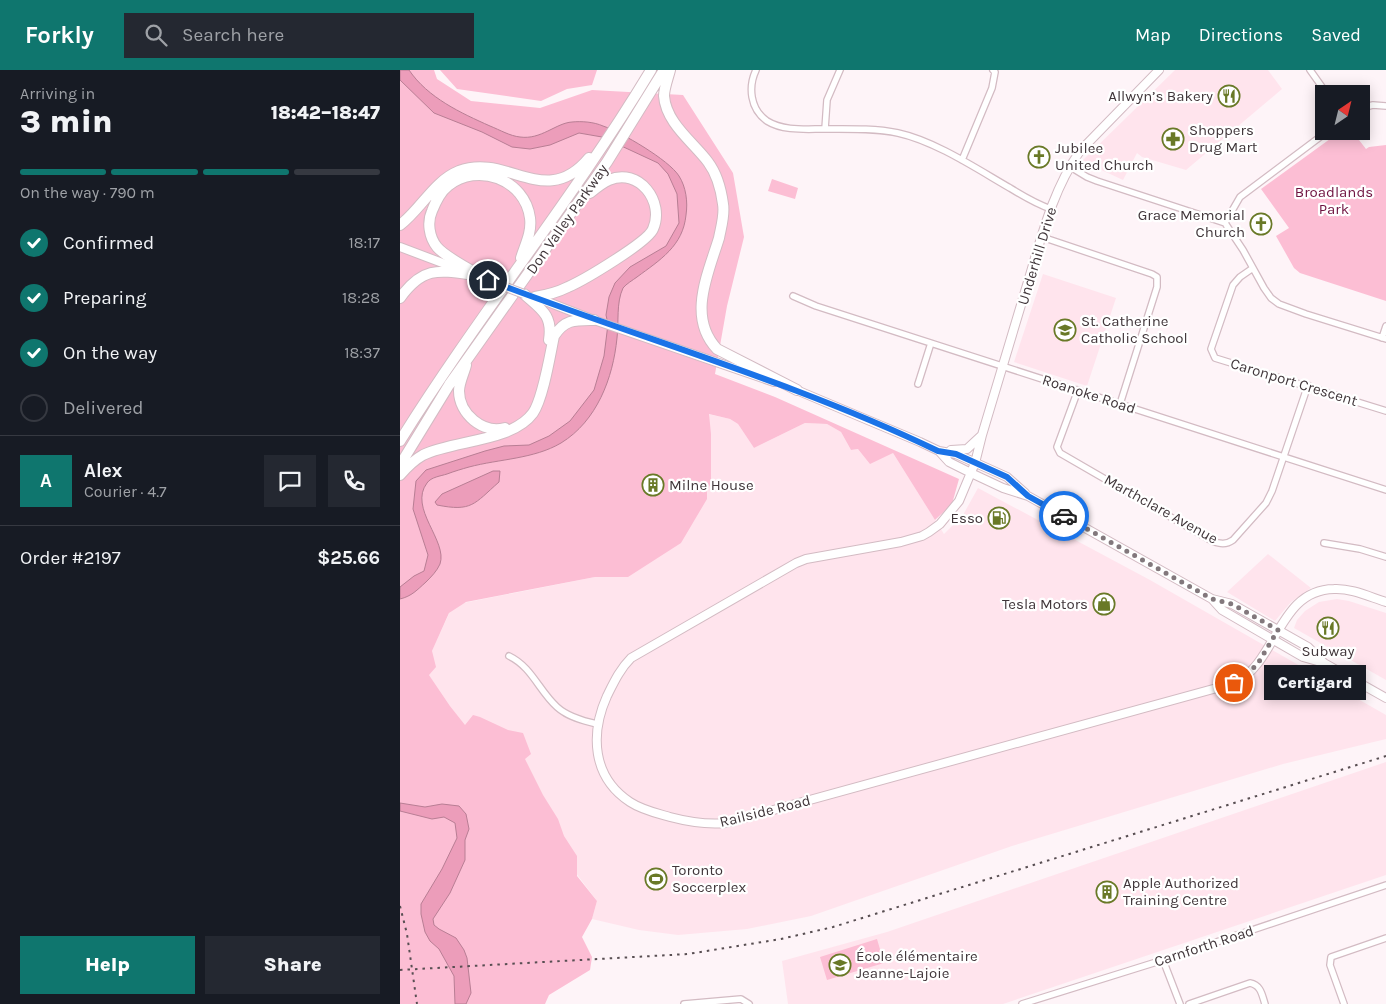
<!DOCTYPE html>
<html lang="en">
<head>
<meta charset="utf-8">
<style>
	:root { --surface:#171b24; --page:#242831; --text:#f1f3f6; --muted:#9ea1a6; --line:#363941; --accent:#0f766e }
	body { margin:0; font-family:Karla,sans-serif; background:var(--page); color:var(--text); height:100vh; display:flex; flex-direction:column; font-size:19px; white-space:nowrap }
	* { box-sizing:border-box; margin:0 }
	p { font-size:16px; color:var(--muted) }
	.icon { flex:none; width:28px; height:28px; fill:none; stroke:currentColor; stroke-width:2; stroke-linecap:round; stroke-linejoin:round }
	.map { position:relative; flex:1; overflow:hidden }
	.panel { display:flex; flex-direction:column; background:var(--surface); width:400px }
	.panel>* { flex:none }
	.needle { width:32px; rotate:35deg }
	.buttons { position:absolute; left:915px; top:15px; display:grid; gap:10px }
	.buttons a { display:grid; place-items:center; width:55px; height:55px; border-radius:0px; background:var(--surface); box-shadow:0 2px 12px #0003; font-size:25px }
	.pin { position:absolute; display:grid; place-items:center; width:42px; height:42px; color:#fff; margin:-21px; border:2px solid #fff; border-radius:50%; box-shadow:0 1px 5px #0007 }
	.courier { position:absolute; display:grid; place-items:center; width:50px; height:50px; margin:-25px; border:4px solid #1a73e8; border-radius:50%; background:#fff; color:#222; box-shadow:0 1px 6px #0007 }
	.bubble { position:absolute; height:35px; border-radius:0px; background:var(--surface); box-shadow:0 2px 12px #0003; font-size:16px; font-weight:800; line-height:35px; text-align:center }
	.headline em { font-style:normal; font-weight:800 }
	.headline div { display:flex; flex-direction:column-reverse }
	.headline { display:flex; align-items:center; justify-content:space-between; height:85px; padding:0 20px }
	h1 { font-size:32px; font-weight:800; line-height:38px }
	.bar { display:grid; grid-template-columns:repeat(4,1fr); gap:8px 5px; align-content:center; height:60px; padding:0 20px }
	.bar i { height:6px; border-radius:4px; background:var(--line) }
	.bar .current { background:var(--accent) }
	.bar p { grid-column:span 4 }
	.line { display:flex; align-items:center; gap:12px; padding:0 20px; border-top:1px solid var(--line) }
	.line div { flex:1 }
	.round { display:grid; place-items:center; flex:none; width:52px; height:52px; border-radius:0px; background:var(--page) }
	ol { padding:0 20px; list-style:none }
	li { display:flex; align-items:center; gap:15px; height:55px }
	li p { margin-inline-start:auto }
	li .icon { padding:5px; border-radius:50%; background:var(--accent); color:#fff; stroke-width:4 }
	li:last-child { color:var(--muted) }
	li i { width:28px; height:28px; border:2px solid var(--line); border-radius:50% }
	.primary-button { display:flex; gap:10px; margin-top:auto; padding:10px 20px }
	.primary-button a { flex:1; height:58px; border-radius:0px; background:var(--accent); color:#fff; font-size:20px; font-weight:800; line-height:58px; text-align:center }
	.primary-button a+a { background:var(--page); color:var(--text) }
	header { display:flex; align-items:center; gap:30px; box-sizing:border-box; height:70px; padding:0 25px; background:var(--accent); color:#fff }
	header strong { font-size:24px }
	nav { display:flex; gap:28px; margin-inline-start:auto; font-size:18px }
	.search { width:350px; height:45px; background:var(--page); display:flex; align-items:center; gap:12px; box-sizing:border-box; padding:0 18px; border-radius:0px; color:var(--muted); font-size:19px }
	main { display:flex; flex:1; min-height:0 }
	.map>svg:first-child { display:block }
	.built { fill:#ffe4ed }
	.green { fill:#fcbed4 }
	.water { fill:#ec9dba; stroke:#b87e94 }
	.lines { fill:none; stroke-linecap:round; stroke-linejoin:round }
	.street-casing { stroke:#d3bbc3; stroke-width:8 }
	.secondary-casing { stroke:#d3bbc3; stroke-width:10 }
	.highway-casing { stroke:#d3bbc3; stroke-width:12 }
	.street { stroke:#fff; stroke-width:5.5 }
	.secondary { stroke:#fff; stroke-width:8 }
	.highway { stroke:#fff; stroke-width:10 }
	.rail { stroke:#584e52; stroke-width:2; stroke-dasharray:2.5 5; stroke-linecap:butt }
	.secondary-bridge-casing { stroke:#d3bbc3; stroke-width:10; stroke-linecap:butt }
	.secondary-bridge { stroke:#fff; stroke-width:8 }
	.done { stroke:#82787c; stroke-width:5; stroke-dasharray:0 9 }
	.route { stroke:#1a73e8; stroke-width:6 }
	.labels { text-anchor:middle; stroke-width:4.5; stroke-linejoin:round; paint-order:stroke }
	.poi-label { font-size:15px; fill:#40363a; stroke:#fff; text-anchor:start }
	.park-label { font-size:15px; fill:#6f1341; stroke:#fff }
	.street-label { font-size:15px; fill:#40363a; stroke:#fff }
</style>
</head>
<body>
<header>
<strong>Forkly</strong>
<div class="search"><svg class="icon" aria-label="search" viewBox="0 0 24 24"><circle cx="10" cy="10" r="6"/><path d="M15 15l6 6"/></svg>Search here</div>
<nav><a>Map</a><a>Directions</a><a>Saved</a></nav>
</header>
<main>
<section class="panel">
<div class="headline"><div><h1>3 min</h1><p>Arriving in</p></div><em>18:42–18:47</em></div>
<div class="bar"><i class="current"></i><i class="current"></i><i class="current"></i><i></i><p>On the way · 790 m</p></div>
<ol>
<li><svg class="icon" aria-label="check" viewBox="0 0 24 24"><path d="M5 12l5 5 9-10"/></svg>Confirmed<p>18:17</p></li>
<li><svg class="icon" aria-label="check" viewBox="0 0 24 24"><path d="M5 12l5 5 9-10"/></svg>Preparing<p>18:28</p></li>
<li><svg class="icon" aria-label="check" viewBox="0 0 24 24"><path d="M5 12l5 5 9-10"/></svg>On the way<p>18:37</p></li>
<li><i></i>Delivered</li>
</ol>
<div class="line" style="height:90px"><b class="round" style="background:var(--accent);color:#fff">A</b><div><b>Alex</b><p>Courier · 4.7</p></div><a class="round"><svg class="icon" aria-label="chat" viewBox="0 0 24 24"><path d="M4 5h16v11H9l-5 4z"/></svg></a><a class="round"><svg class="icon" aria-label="phone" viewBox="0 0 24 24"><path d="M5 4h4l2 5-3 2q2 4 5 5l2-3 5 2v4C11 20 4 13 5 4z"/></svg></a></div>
<div class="line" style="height:65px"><div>Order #2197</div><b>$25.66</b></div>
<div class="primary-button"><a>Help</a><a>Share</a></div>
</section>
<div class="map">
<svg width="986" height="934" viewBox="0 0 986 934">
	<rect width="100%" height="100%" fill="#fef4f8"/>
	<path class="built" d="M775,0H868L882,19L786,100L742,87L737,83L723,110L682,91Z
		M643,204L716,228L687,316L614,292Z
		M308,344L330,349L338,354L354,378L405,353L427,354L441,362L451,380L458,379L493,383L544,464L563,445L578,418L750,510L986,645V669L883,694L612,776L411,846L347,859L278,865L239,860L192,849L197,831L50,636L24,598L53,535L195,507H228L306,355Z
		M868,484L911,518L891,532L875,551L827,522Z
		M937,529L949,531L986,543V610L894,558L897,550L905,541L919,532Z
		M986,692V805L603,934H388L382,891L487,862Z"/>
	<path class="green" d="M0,0H34L37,9L71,31L140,38L192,20L283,25L333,103L344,167L327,236L315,304L375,327L559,409L552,434L535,450L493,383L470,394L458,379L451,380L441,362L427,354L405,353L354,378L338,354L330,349L309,344L311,364V413L307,421V429L281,473L228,507H195L66,532L49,543L32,581L36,597L29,605L50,636L65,655L73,645L80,647L108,660L123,663L131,684L125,689L143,725L158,749L164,766L177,786V806L197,831L192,849L182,867L192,887L190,900L149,925L145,934H0Z
		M40,0H197L192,15L167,19L141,31L57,19Z
		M941,61H952L966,79L969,77L986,75V231L900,203L894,198L876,166L889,158L861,119Z
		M372,109L398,118L395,129L368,121Z
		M477,869L484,893L427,910L420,887Z"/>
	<path class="water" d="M0,0H9C28,28 61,43 90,56C100,60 110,66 120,67C141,70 156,53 172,52C182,51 194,52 203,56C221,62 269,90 279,106C286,117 288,132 286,145C283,176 260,190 237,207C233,210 226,214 223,218C216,233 219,252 217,268C213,308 197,351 161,373C134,389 99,389 69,397C62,399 55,401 47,404C41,406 31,407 27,413C8,438 48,471 40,494C37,501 31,507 26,512C17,520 12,526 0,529V517L14,506L24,501L28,485L13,439L16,411L26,400L85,381L104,376L129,375L149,366L170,351L194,320L204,286L208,254L206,245L209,227L215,213L230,197L266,176L279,153L277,124L268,104L258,93L202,67L179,63L150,75L130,79L112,77L82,62L34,43L0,10Z
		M93,401H100L99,412C74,434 72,442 37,435L35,432L42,424Z
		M0,733L25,737L42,734L59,736L66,744L69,759L65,770V790L50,823L33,849L34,855L39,859L56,868L64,880L67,888L71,923L66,934H55L54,906L39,879L30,871L25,862L21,844V834L42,799L57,768L55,753L44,747L32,749L0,741Z"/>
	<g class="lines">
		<g class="street-casing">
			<path id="street" d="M356,0C348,17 350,39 367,51C383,61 405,59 423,59C447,59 474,58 498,63C535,71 577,99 610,118C623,126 636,134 651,139
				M910,0L927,24
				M961,38L973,35L986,36
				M425,59L427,30L440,0
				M562,90L592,18L595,2L593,0
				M669,96L687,107L697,111L825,153L843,180L864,218L871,228L879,234L906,244L986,269
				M825,153L840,127L928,61
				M642,167L752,204L757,207V217L720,334
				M853,198L840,207L833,215L811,279L815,288L986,341
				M393,226L416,236L986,420
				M982,268L986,256
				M518,314L531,273
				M678,320L657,377L660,383L812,471C820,474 826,475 833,470L866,433L872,421L908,315
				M924,473L960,479L986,487
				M109,586C132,597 139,621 157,637C168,647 183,651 197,654
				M763,890L780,934
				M284,934L341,929L349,934
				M622,934L763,890L986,815
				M789,934L850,913C861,915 862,925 865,934
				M944,934L930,895L931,887L986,868"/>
		</g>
		<g class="secondary-casing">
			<path id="secondary" d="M759,0L680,81C652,121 641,169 627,215C612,265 597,315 582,365L575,393L559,431L540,454L529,462L522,466L501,472L406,489L396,493L231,588C220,599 214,612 207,626C190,664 192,707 230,732C242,740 256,743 270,747C289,752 306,755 326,753L835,613C878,591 878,520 934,519C951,518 970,527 986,532
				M0,177L61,200
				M135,227L194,250L374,312
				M394,319L520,372L539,381L549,392L571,403L603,418L628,426L812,529L832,534L908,577L924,593
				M551,380L567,379L581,366
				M539,381L556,384L607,407L625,423
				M812,529L822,540L903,587L924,593L986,628"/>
		</g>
		<g class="highway-casing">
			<path id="highway" d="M270,0C268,8 264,18 264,26C266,53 293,72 308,92C317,104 321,119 323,134C325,145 321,157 319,168C308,204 287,247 317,279L397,320
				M0,155C21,139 34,111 59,101C108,83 146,140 189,88
				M88,210C75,202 46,188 37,177C29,167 27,152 32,141C36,131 40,122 48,116C77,92 125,109 130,148C132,162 125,175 121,188
				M124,224C141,239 153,245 149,270
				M135,227C147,225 158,222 168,217C184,210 248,172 253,159C265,132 239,97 209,110C202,113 196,118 190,123
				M0,228C23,196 39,200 74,205
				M66,295C64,303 59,313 59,321C59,344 83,364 105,358
				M0,371C79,244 174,128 251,0
				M0,395L49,315L207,92L264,0
				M0,405C7,397 14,390 23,385C53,370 112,372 133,343C143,329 150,285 154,266C165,249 175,250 194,250"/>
		</g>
		<use href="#street" class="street"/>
		<use href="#secondary" class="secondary"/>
		<use href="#highway" class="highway"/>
		<path class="rail" d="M0,836L7,864L17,934
			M0,900L288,884L381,869L433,857L986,686"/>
		<g class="secondary-bridge-casing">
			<path id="secondary-bridge" d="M98,214L124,224"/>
		</g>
		<use href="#secondary-bridge" class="secondary-bridge"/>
	</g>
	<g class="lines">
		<path class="done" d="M664,446L812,529L832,534L878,560L857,595L834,613"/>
		<path class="route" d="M88,210C238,268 393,311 538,381L556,384L607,407L628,426L664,446"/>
	</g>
	<defs>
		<g id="restaurant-ring" transform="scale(1.125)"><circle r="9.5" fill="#fff" stroke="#697927" stroke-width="1.5"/><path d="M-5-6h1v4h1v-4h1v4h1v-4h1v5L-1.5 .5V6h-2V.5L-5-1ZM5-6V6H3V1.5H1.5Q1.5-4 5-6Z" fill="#697927"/></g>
		<g id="pharmacy-ring" transform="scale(1.125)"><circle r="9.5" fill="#fff" stroke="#697927" stroke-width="1.5"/><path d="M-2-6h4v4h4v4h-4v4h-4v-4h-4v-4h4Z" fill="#697927"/></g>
		<g id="church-ring" transform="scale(1.125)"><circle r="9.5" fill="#fff" stroke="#697927" stroke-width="1.5"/><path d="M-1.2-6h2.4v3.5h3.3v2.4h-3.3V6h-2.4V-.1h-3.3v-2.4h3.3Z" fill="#697927"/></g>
		<g id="school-ring" transform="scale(1.125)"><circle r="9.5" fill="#fff" stroke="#697927" stroke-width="1.5"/><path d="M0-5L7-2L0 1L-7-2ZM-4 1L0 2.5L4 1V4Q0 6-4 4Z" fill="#697927"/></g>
		<g id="building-ring" transform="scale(1.125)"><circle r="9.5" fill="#fff" stroke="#697927" stroke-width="1.5"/><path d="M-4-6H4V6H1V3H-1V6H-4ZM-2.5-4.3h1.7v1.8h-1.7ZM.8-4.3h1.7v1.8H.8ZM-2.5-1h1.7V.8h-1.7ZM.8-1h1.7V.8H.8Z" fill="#697927"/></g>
		<g id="fuel-ring" transform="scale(1.125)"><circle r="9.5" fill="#fff" stroke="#697927" stroke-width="1.5"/><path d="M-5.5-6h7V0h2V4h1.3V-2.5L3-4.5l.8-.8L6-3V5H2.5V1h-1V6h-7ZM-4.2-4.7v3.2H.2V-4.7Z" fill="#697927"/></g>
		<g id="shop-ring" transform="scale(1.125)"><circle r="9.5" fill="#fff" stroke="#697927" stroke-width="1.5"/><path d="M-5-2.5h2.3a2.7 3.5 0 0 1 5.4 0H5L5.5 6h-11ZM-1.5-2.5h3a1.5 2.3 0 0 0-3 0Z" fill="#697927"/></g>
		<g id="stadium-ring" transform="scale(1.125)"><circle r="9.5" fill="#fff" stroke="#697927" stroke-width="1.5"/><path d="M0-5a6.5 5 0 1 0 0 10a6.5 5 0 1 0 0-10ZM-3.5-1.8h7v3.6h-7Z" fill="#697927"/></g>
	</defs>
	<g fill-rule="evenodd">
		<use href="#restaurant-ring" x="829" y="26"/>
		<use href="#pharmacy-ring" x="773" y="69"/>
		<use href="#church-ring" x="639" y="87"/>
		<use href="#church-ring" x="861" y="154"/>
		<use href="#school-ring" x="665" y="260"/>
		<use href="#building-ring" x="253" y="415"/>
		<use href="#fuel-ring" x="599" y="448"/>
		<use href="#shop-ring" x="704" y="534"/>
		<use href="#restaurant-ring" x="928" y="558"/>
		<use href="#stadium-ring" x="256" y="809"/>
		<use href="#building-ring" x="707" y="822"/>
		<use href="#school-ring" x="440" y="895"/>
	</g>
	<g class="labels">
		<g class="poi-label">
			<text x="813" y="31" text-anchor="end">Allwyn’s Bakery</text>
			<text x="789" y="65">Shoppers<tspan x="789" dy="17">Drug Mart</tspan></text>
			<text x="655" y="83">Jubilee<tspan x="655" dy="17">United Church</tspan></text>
			<text x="845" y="150" text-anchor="end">Grace Memorial<tspan x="845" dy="17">Church</tspan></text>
			<text x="681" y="256">St. Catherine<tspan x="681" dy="17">Catholic School</tspan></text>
			<text x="269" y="420">Milne House</text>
			<text x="583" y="453" text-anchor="end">Esso</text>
			<text x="688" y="539" text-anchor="end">Tesla Motors</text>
			<text x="928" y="586" text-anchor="middle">Subway</text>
			<text x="272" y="805">Toronto<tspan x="272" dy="17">Soccerplex</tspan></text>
			<text x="723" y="818">Apple Authorized<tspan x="723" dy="17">Training Centre</tspan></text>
			<text x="456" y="891">École élémentaire<tspan x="456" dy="17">Jeanne-Lajoie</tspan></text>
		</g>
		<g class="park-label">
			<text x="934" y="127">Broadlands<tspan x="934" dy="17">Park</tspan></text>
		</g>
		<g class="street-label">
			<text transform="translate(167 149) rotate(-55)" y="5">Don Valley Parkway</text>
			<text transform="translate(637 186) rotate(-73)" y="5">Underhill Drive</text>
			<text transform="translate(894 312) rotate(17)" y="5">Caronport Crescent</text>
			<text transform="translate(689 324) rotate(18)" y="5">Roanoke Road</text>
			<text transform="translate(761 439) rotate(29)" y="5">Marthclare Avenue</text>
			<text transform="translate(365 741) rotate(-14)" y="5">Railside Road</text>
			<text transform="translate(804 876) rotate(-18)" y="5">Carnforth Road</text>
		</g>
	</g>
</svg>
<div class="buttons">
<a><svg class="needle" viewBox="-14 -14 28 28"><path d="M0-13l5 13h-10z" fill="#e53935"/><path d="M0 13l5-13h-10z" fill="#9ea1a6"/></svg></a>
</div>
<div class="pin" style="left:834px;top:613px;background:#ea580c"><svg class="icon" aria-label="bag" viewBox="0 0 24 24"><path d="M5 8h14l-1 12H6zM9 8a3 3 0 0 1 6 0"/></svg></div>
<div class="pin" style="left:88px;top:210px;background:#1f2937"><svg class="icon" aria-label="home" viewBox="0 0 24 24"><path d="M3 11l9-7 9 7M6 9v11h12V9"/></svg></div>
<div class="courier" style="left:664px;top:446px"><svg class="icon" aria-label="car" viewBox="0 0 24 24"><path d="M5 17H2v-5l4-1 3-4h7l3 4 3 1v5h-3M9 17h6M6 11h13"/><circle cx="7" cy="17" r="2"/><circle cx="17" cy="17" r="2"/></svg></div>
<div class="bubble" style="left:864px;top:595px;width:102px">Certigard</div>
</div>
</main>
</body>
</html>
